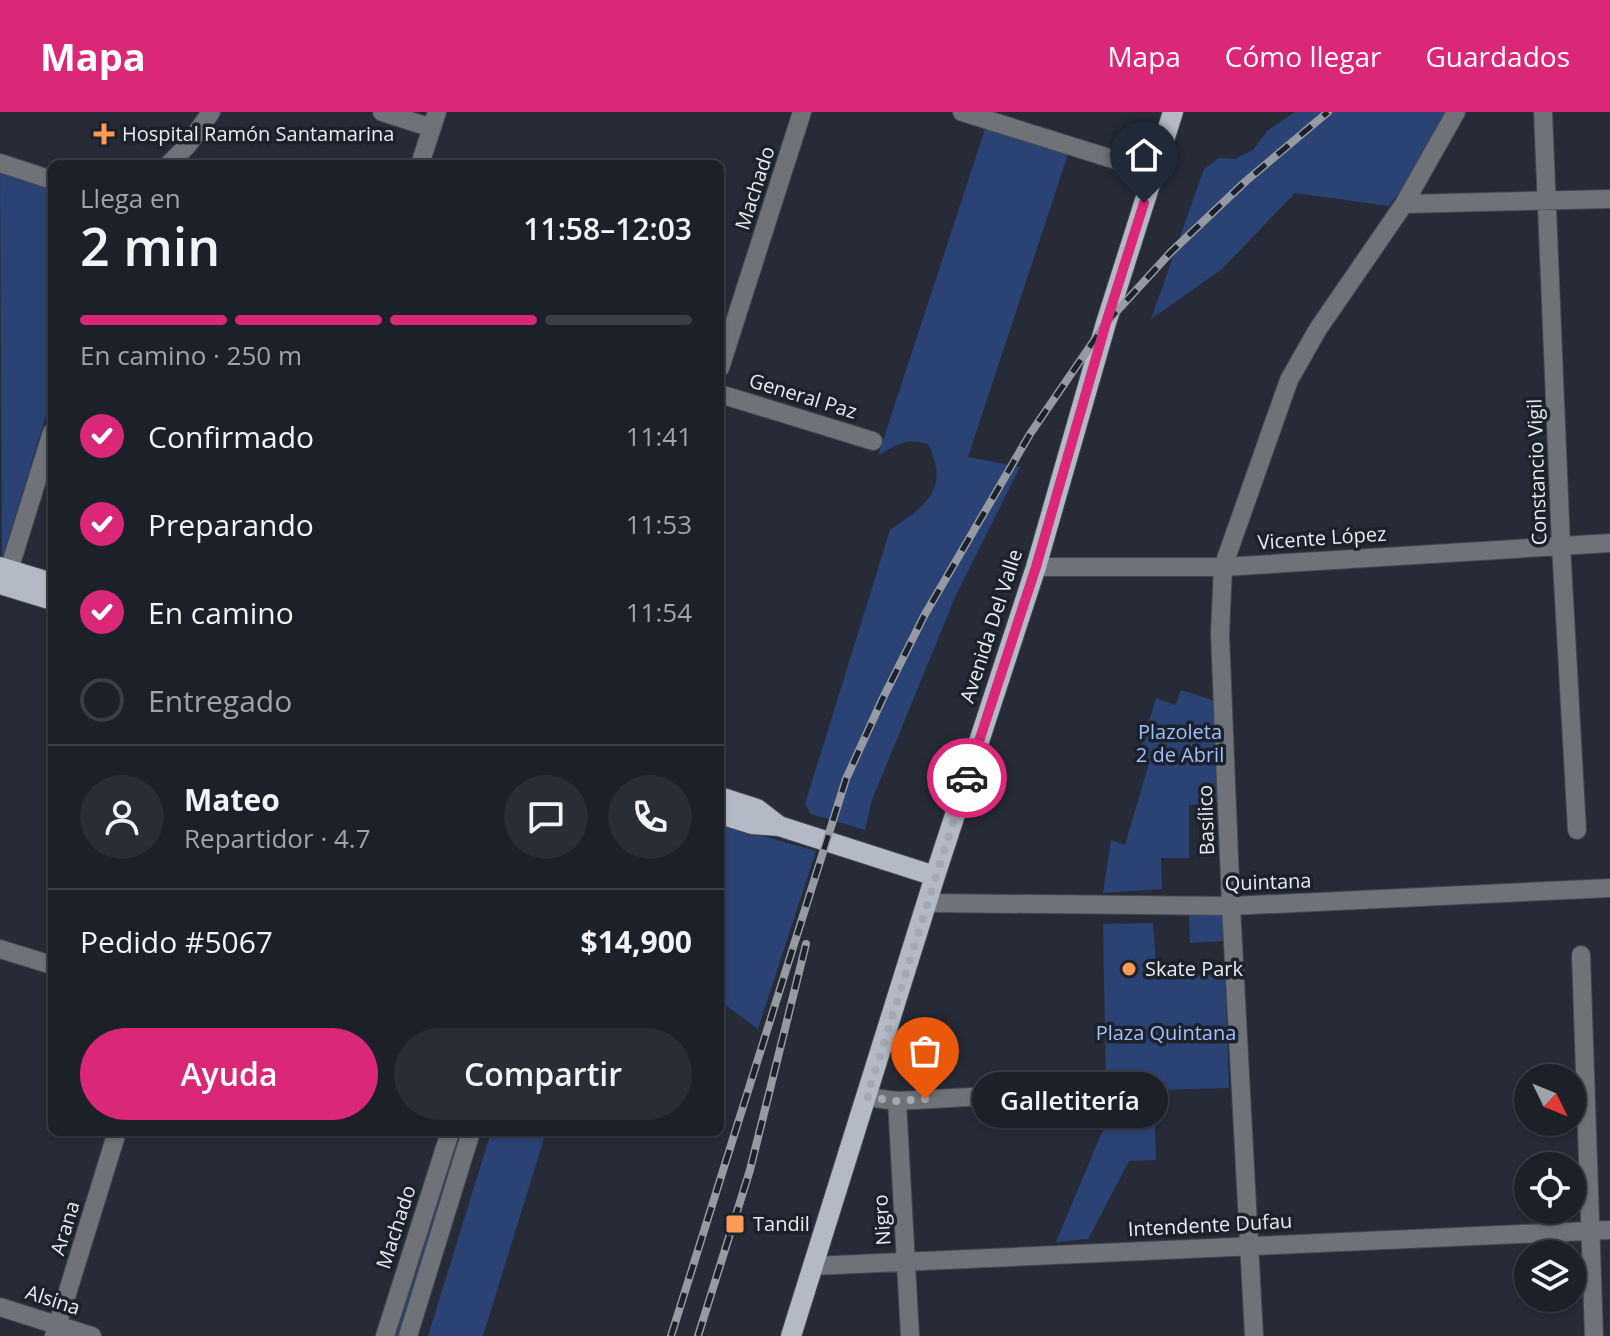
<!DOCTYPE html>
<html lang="es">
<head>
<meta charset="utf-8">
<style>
	:root { --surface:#1c2029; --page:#292d35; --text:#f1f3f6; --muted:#a0a3a8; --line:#3a3e46; --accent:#db2777 }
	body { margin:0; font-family:"Open Sans",sans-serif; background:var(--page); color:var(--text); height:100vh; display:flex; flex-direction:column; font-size:30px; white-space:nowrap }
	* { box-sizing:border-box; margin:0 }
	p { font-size:26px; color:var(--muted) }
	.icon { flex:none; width:44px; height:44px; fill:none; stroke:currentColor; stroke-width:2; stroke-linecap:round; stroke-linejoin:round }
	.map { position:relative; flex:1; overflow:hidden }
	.details { position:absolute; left:48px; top:48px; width:676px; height:976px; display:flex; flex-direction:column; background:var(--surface); border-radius:12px; box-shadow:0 2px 6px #0004,0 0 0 2px var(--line) }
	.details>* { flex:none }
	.needle { width:52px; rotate:133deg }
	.fabs { position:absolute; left:1514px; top:952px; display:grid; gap:16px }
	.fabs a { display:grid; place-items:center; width:72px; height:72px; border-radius:50%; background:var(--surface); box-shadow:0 2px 6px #0004,0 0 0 2px var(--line); font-size:40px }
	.pin { position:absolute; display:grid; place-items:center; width:68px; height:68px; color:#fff; margin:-82px -34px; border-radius:50% 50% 50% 0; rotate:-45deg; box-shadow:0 0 8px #0007 }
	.pin .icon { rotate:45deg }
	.courier { position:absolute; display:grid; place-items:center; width:80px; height:80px; margin:-40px; border:6px solid #db2777; border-radius:50%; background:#fff; color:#222; box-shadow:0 2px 10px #0007 }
	.bubble { position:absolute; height:56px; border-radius:28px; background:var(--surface); box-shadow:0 2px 6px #0004,0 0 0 2px var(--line); font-size:26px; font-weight:600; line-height:56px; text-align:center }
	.overview em { font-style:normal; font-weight:600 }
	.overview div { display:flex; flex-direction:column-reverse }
	.overview { display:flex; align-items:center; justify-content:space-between; height:136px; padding:0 32px }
	h1 { font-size:52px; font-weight:600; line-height:60px }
	.bar { display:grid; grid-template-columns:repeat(4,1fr); gap:12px 8px; align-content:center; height:96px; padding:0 32px }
	.bar i { height:10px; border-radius:6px; background:var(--line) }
	.bar .selected { background:var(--accent) }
	.bar p { grid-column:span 4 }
	.line { display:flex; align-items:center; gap:20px; padding:0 32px; border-top:2px solid var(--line) }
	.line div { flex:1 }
	.round { display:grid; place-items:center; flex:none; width:84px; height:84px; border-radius:42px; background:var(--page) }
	ol { padding:0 32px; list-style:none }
	li { display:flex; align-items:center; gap:24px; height:88px }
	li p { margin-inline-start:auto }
	li .icon { padding:8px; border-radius:50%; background:var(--accent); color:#fff; stroke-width:4 }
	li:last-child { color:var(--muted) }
	li i { width:44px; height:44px; border:4px solid var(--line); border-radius:50% }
	.button { display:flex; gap:16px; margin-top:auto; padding:16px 32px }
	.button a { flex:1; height:92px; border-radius:48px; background:var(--accent); color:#fff; font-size:32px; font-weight:600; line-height:92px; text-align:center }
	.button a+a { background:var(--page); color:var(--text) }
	header { display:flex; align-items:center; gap:48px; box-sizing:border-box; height:112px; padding:0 40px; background:var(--accent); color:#fff }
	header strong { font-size:38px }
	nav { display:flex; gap:44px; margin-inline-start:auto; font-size:28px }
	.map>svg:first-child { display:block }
	.green { fill:#2b4274 }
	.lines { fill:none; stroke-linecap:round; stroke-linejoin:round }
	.minor-casing { stroke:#414651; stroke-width:20 }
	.major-casing { stroke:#414651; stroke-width:22 }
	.minor { stroke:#6f7278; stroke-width:18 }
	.major { stroke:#b3b9c5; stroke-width:20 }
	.rail-casing { stroke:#969aa3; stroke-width:8 }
	.rail { stroke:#1c222c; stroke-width:5; stroke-dasharray:15; stroke-linecap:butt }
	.done { stroke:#a3a8b1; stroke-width:8; stroke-dasharray:0 14.4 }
	.route { stroke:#db2777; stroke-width:10 }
	.poi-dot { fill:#fe9c57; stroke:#1c222c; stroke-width:3 }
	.labels { text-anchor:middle; stroke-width:7; stroke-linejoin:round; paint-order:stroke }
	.poi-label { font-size:20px; fill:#e7ebf2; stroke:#1c222c; text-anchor:start }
	.street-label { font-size:20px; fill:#e7ebf2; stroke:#1c222c }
	.park-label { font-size:20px; fill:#a1bffd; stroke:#1c222c }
</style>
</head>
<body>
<header>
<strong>Mapa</strong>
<nav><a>Mapa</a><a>Cómo llegar</a><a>Guardados</a></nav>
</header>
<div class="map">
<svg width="1610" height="1224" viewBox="0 0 1610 1224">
	<rect width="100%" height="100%" fill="#262b37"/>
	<path class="green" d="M1295,0H1445L1414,60L1389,94L1295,81L1222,157L1151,207L1204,57L1219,46L1235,47L1253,38L1268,18Z
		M985,17L1068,42L968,345L1020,355L956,483L872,688L865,718L811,702L805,692L890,418C925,394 951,378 928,332C905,326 898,331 878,344Z
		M0,61L52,77V284L2,447Z
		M1181,578L1215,589L1220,690L1189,693V746H1161L1162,777L1103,781L1111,728L1125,733L1149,651L1137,647L1156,586L1176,593Z
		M720,712L816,739L758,917L720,889Z
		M1222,801L1224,829L1190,831L1189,803Z
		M1153,811L1157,865L1225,862L1229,976L1154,978L1156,1048L1129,1049L1088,1127L1056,1130L1118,982H1106L1103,812Z
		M458,1020H465L401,1224H395Z
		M491,1020H546L483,1224H428Z"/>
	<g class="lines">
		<g class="minor-casing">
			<path id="minor" d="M382,0L432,16
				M962,0L1154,60
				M1543,0L1561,433L1577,718
				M0,51L52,68
				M169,52L187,34L211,0
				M420,52L437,0
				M1404,92L1610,87
				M720,256L802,0
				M720,282L873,329
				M1036,455H1223L1610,431
				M9,458L52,320
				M928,791L1231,794L1610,776
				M0,837L52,853
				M1581,843L1594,1224
				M867,985L897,989L1127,976
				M897,989L910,1224
				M813,1154L1610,1118
				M0,1195L92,1224
				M54,1224L117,1020
				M385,1224L450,1020
				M408,1224L471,1020
				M1254,1224L1231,794L1220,522L1223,455L1289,268L1318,217L1404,92L1456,0"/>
		</g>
		<g class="major-casing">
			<path id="major" d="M0,455L52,471
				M0,472L52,488
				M720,685L757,697L779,714
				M720,702L752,712L779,714L935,764
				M791,1224L935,764L1036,455L1106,211L1173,0"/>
		</g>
		<use href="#minor" class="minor"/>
		<use href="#major" class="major"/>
		<g class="rail-casing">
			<path id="rail" d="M671,1224L846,667L882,588L924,504L1030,322L1106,211L1171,140L1246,69L1328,0
				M698,1224L750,1058L806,832"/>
		</g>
		<use href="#rail" class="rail"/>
	</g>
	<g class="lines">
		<path class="done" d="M925,987L897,989L867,985L967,666"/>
		<path class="route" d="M967,666L1036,455L1106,211L1144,91"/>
	</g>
	<g class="poi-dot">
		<path d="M100 10h8v8h8v8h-8v8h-8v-8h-8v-8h8z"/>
		<circle cx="1129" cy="857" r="8"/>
		<rect x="725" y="1102" width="20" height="20" rx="4"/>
	</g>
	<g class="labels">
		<g class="poi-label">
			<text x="122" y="29">Hospital Ramón Santamarina</text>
			<text x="1145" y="864">Skate Park</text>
			<text x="753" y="1119">Tandil</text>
		</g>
		<g class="street-label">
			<text transform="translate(755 76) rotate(-72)" y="7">Machado</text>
			<text transform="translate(803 284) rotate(17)" y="7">General Paz</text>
			<text transform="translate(1537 360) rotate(-92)" y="7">Constancio Vigil</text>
			<text transform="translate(1322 426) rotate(-4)" y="7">Vicente López</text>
			<text transform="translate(991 514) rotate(-72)" y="7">Avenida Del Valle</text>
			<text transform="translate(1206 708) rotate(-92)" y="7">Basílico</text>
			<text transform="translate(1268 770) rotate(-2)" y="7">Quintana</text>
			<text transform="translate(882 1108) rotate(-94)" y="7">Nigro</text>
			<text transform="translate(1210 1113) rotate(-3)" y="7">Intendente Dufau</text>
			<text transform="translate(396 1115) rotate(-72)" y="7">Machado</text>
			<text transform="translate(65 1116) rotate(-73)" y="7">Arana</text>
			<text transform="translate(53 1188) rotate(18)" y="7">Alsina</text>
		</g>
		<g class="park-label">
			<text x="1180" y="627">Plazoleta<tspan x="1180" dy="23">2 de Abril</tspan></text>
			<text x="1166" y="928">Plaza Quintana</text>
		</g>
	</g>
</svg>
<div class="fabs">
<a><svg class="needle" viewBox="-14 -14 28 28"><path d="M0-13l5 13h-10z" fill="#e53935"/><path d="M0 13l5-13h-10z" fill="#a0a3a8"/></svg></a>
<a><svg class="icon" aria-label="locate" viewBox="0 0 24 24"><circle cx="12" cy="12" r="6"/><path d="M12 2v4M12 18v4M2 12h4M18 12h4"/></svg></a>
<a><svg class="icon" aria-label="layers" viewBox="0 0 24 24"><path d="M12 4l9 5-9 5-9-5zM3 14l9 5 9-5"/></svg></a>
</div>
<div class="pin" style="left:925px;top:987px;background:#ea580c"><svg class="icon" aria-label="bag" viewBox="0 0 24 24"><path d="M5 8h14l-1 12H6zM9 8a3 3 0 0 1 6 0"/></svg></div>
<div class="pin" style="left:1144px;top:91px;background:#1f2937"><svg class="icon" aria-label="home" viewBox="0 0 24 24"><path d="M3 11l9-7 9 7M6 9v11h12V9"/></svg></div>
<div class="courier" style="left:967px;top:666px"><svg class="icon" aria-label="car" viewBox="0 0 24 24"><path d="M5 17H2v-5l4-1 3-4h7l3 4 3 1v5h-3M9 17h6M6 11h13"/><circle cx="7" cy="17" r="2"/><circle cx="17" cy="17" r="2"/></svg></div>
<div class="bubble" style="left:972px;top:960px;width:196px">Galletitería</div>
<section class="details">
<div class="overview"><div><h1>2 min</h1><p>Llega en</p></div><em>11:58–12:03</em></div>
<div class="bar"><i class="selected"></i><i class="selected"></i><i class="selected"></i><i></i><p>En camino · 250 m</p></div>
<ol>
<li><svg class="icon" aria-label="check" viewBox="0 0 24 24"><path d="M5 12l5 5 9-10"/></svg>Confirmado<p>11:41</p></li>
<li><svg class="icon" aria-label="check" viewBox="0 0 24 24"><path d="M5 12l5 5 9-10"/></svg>Preparando<p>11:53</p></li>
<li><svg class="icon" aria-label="check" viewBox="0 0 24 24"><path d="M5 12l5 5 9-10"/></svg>En camino<p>11:54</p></li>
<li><i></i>Entregado</li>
</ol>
<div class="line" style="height:144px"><a class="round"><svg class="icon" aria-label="person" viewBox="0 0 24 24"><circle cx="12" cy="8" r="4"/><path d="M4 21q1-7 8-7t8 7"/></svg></a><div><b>Mateo</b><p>Repartidor · 4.7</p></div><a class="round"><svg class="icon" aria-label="chat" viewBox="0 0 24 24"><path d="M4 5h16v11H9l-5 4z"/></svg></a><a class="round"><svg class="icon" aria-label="phone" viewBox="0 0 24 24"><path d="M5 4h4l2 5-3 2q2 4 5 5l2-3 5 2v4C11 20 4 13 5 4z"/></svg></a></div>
<div class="line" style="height:104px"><div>Pedido #5067</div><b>$14,900</b></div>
<div class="button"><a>Ayuda</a><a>Compartir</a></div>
</section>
</div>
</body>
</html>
